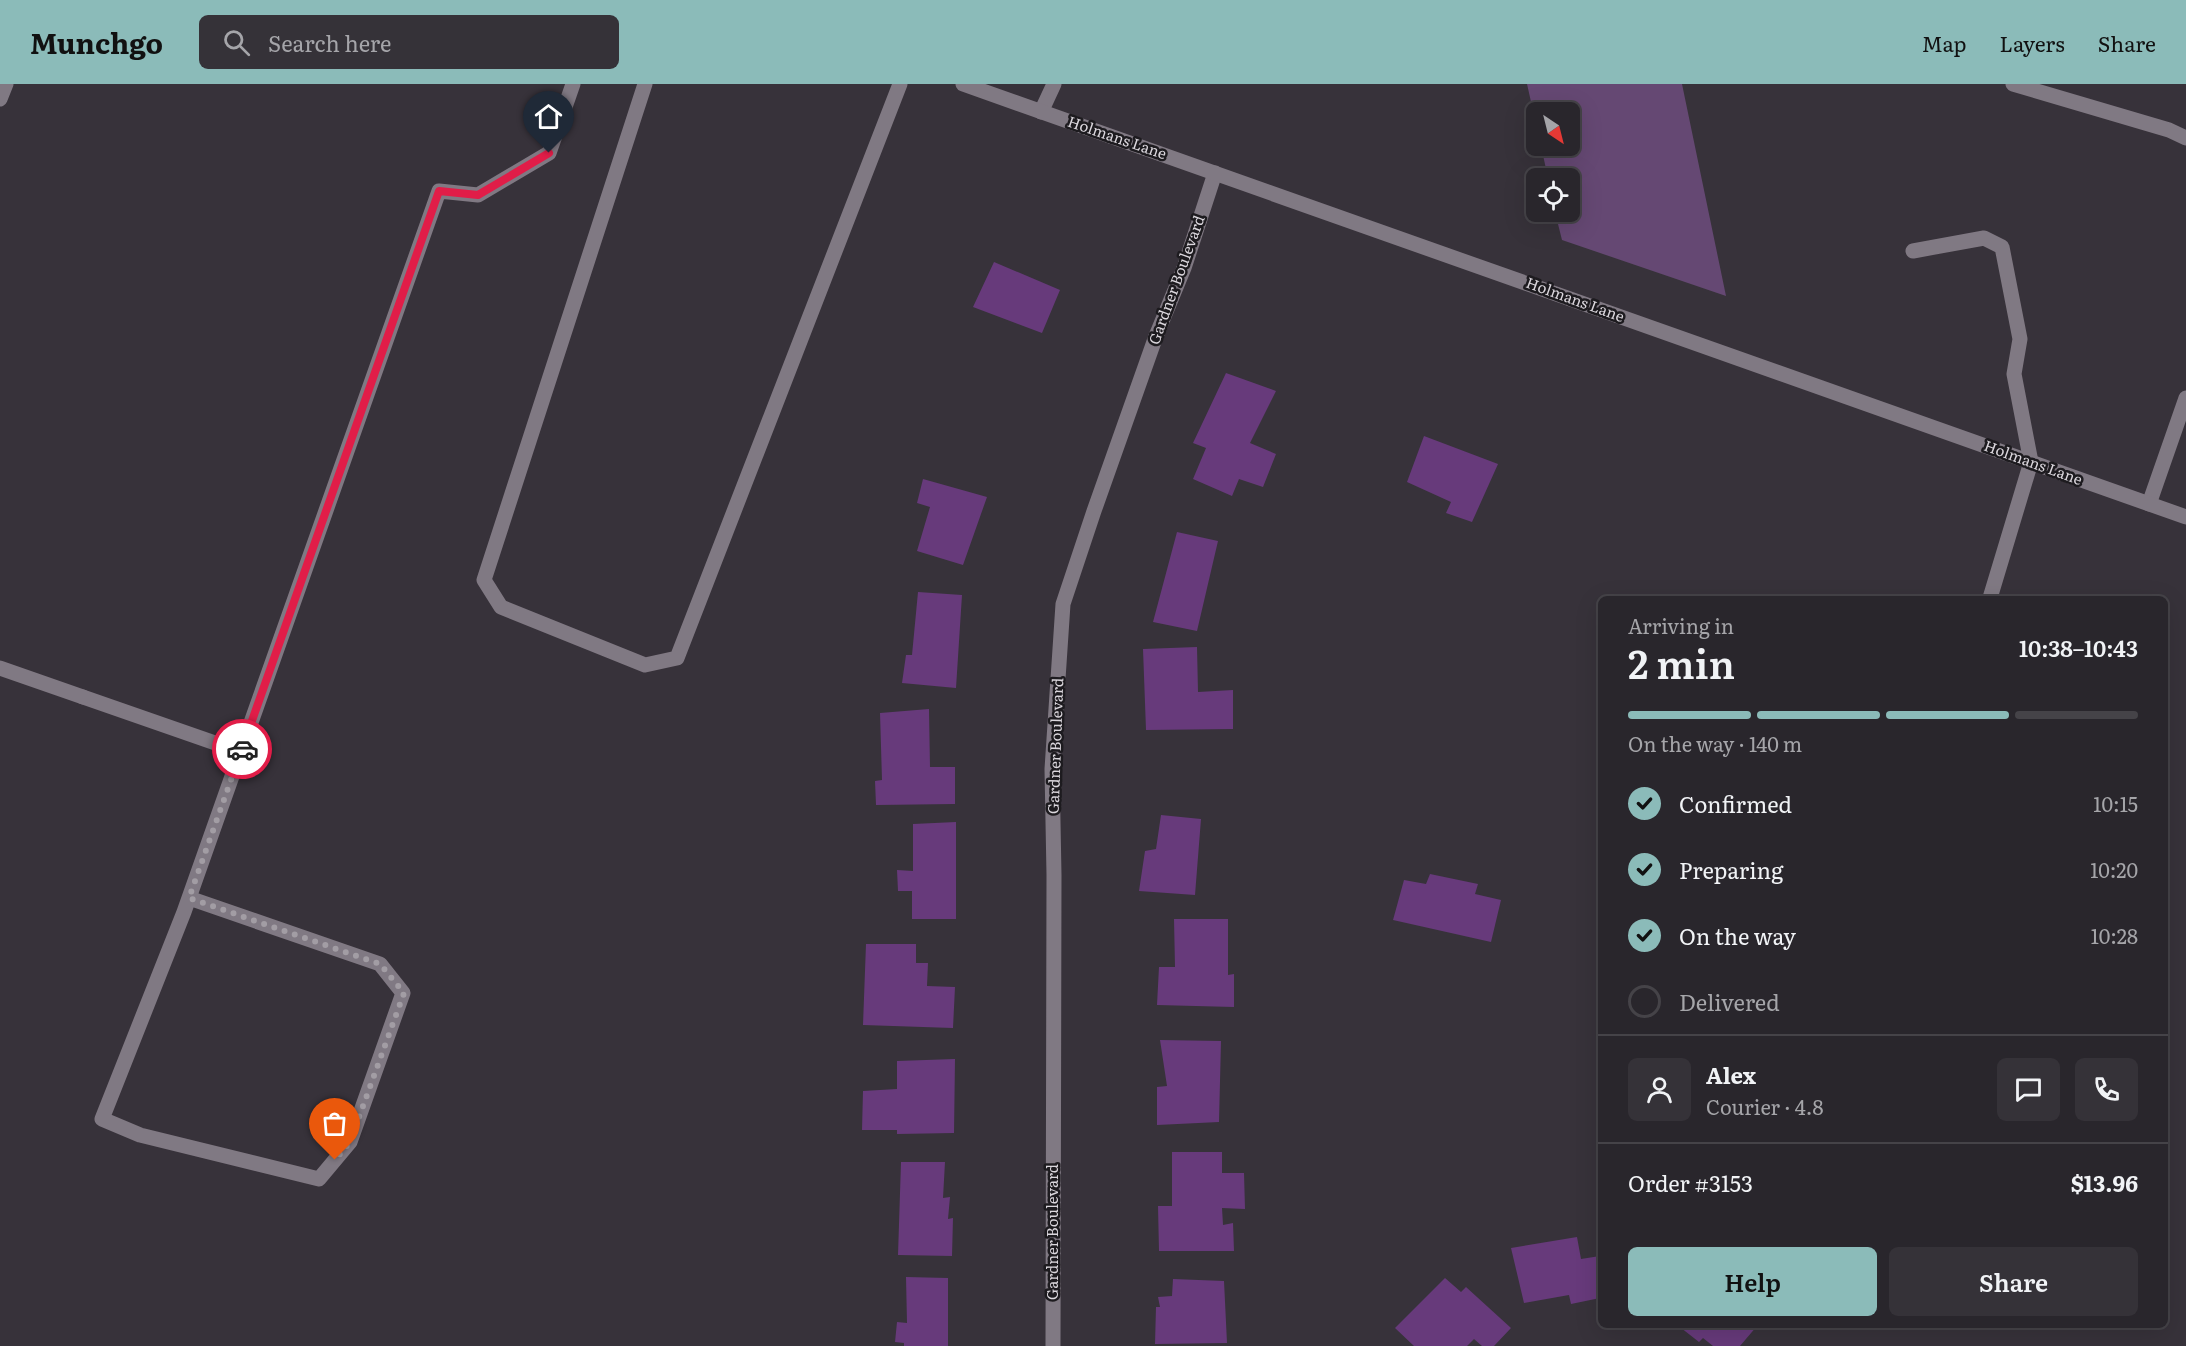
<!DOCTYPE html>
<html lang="en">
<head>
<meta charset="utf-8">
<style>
	:root { --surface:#29262c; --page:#353238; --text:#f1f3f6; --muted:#a5a5a9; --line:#454348; --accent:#8bbbb9 }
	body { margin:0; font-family:Literata,serif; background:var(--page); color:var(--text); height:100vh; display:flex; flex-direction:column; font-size:22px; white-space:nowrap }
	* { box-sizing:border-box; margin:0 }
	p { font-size:20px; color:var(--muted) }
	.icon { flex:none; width:33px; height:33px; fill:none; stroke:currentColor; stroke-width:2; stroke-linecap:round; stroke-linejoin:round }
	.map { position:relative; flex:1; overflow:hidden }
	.details { position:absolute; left:1598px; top:512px; width:570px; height:732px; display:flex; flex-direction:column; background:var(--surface); border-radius:9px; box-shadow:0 6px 24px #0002,0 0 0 2px var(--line) }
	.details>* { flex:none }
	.needle { width:39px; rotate:145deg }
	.controls { position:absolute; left:1526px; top:18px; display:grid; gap:12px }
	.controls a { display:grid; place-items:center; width:54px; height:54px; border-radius:9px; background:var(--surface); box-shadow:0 6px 24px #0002,0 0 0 2px var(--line); font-size:30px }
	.pin { position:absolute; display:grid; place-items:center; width:51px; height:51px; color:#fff; margin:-62px -26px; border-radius:50% 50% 50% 0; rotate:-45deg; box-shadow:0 0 6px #0007 }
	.pin .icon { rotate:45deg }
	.courier { position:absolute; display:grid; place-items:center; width:60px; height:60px; margin:-30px; border:4px solid #e11d48; border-radius:50%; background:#fff; color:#222; box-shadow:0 2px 8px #0007 }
	.summary em { font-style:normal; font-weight:600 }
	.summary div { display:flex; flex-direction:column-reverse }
	.summary { display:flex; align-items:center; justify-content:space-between; height:102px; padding:0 30px }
	h1 { font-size:39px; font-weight:600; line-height:45px }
	.bar { display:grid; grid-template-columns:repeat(4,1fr); gap:9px 6px; align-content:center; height:72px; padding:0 30px }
	.bar i { height:8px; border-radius:4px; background:var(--line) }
	.bar .current { background:var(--accent) }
	.bar p { grid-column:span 4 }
	.line { display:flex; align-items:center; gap:15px; padding:0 30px; border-top:2px solid var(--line) }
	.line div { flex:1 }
	.round { display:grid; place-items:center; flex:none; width:63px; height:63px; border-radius:9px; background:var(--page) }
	ol { padding:0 30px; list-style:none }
	li { display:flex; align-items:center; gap:18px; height:66px }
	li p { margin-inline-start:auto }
	li .icon { padding:6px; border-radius:50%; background:var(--accent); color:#111; stroke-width:4 }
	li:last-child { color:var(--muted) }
	li i { width:33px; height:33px; border:3px solid var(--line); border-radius:50% }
	.button { display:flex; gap:12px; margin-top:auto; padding:12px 30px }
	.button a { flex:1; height:69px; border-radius:9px; background:var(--accent); color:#111; font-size:24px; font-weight:600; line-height:69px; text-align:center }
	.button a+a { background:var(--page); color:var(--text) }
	header { display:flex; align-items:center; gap:36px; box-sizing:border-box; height:84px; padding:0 30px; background:var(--accent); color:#111 }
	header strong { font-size:28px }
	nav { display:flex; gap:33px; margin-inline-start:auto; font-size:21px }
	.search { width:420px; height:54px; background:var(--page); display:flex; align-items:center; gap:15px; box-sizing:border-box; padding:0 21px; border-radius:9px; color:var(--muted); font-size:22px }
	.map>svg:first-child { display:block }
	.green { fill:#654873 }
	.building { fill:#673a7b }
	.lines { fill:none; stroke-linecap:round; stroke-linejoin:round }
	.service { stroke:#807983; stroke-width:15 }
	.minor { stroke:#807983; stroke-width:15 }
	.secondary { stroke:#807983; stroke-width:15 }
	.done { stroke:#a29da4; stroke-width:6; stroke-dasharray:0 10.8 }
	.route { stroke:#e11d48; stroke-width:8 }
	.labels { text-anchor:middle; stroke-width:5; stroke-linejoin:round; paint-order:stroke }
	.street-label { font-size:15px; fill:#dbd7dd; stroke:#1d1b1f }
</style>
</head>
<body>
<header>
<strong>Munchgo</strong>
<div class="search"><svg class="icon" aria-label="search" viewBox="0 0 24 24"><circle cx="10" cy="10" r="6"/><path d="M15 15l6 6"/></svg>Search here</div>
<nav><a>Map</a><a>Layers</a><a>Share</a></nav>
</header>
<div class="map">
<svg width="2186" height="1262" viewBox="0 0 2186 1262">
	<rect width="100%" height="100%" fill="#37323a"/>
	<path class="green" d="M1527,0H1682L1726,212L1562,156L1555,128H1569V94H1548L1541,62H1569V28H1536V40Z"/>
	<path class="building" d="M994,178L1060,206L1042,249L973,223Z
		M1226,289L1276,307L1250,359L1276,370L1263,403L1239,395L1232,412L1193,395L1206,364L1193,359Z
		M1424,352L1498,380L1472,438L1446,429L1451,418L1407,398Z
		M923,395L987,413L963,481L917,467L930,423L917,419Z
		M1177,448L1218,457L1197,547L1153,538Z
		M918,508L962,511L956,604L902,599L906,571H912Z
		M1197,563L1198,608L1233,606V645L1146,646L1143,565Z
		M929,625L930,683H955V720L876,721L875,697L882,696L880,629Z
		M1161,731L1201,735L1195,811L1139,807L1145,767L1156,765Z
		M956,738V835H912V807H898L897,786L913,787V740Z
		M1430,790L1478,800L1475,810L1501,816L1491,858L1393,836L1404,796L1426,800Z
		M1174,835H1228V891L1234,890V923L1157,921L1159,883H1175Z
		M866,860H916V879H928L927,902L955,903L953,944L863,941Z
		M1160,956L1221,957L1219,1038L1157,1041V1003L1167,1002Z
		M955,975L954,1049L897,1050V1046H862L863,1007L897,1005V977Z
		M1172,1068H1222V1089H1244L1245,1125L1222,1124L1223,1141L1233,1139L1234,1167H1159L1158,1122H1172Z
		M901,1078H945L943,1114L950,1113L948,1135L953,1134L952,1172L898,1171Z
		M1577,1153L1581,1175L1600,1172V1214L1571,1220L1569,1211L1524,1219L1511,1164Z
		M906,1193L948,1194V1262H904V1259L895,1258L897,1238L907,1239Z
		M1445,1194L1461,1208L1466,1203L1511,1244L1494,1262H1482L1474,1255L1467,1262H1414L1395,1244Z
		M1173,1195L1224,1197L1227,1259L1155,1260L1156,1223H1160L1158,1213L1172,1212Z
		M1676,1240H1755L1757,1242L1740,1262H1713L1703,1254L1699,1258Z"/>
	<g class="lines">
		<path class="service" d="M645,0L484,496L501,523L645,581L677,574L900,0
			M2013,0L2169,46L2186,54
			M1041,28L1054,0
			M1913,167L1984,154L2002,163L2020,255L2014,290L2031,378L1990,514
			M2149,420L2186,314
			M83,613L241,668
			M189,814L380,880L403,909L350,1058L319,1095L140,1051L102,1035L184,828L439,107L478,111L549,69L573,0"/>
		<path class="minor" d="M0,15L6,0
			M0,584L83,613
			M1053,1262L1054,791L1052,685L1063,520L1094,427L1156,252L1184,184L1215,89"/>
		<path class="secondary" d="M963,0L2186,433"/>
	</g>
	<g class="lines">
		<path class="done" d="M242,665L189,814L380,880L404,909L350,1058L335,1076"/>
		<path class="route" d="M242,665L439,107L478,111L549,69"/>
	</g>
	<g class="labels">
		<g class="street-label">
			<text transform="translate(1117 54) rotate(19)" y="5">Holmans Lane</text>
			<text transform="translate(1177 196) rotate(-70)" y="5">Gardner Boulevard</text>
			<text transform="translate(1575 216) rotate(20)" y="5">Holmans Lane</text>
			<text transform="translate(2033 379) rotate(20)" y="5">Holmans Lane</text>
			<text transform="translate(1056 662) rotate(-88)" y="5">Gardner Boulevard</text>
			<text transform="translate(1053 1148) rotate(-90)" y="5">Gardner Boulevard</text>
		</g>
	</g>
</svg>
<div class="controls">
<a><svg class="needle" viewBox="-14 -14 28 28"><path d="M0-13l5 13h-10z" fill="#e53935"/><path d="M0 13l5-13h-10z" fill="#a5a5a9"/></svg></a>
<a><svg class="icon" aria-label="locate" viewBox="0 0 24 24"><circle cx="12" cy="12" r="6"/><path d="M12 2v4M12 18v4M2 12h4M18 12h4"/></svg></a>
</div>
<div class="pin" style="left:335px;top:1076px;background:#ea580c"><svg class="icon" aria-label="bag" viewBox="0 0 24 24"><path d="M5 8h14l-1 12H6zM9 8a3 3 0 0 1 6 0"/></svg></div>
<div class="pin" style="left:549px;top:69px;background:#1f2937"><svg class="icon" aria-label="home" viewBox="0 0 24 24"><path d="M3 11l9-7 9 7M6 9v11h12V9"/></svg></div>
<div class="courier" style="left:242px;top:665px"><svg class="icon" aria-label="car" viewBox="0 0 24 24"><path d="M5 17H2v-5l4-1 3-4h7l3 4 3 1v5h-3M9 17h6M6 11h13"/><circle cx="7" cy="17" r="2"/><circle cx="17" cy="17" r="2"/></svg></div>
<section class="details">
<div class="summary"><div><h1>2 min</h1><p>Arriving in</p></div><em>10:38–10:43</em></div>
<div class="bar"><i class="current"></i><i class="current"></i><i class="current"></i><i></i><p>On the way · 140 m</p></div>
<ol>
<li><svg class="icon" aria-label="check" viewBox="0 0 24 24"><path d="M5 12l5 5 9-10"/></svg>Confirmed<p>10:15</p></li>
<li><svg class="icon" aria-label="check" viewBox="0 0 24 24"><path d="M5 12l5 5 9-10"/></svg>Preparing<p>10:20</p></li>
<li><svg class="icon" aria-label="check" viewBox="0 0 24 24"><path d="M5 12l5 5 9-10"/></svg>On the way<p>10:28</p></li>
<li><i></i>Delivered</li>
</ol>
<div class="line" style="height:108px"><a class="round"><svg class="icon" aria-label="person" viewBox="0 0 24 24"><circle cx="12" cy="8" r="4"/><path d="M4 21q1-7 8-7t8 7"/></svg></a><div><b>Alex</b><p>Courier · 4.8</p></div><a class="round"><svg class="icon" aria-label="chat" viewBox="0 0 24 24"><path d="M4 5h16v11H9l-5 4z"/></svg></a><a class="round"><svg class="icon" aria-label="phone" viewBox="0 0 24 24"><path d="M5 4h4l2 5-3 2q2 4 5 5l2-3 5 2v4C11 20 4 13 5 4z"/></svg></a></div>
<div class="line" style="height:78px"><div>Order #3153</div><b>$13.96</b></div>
<div class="button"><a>Help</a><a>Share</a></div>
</section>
</div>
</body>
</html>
